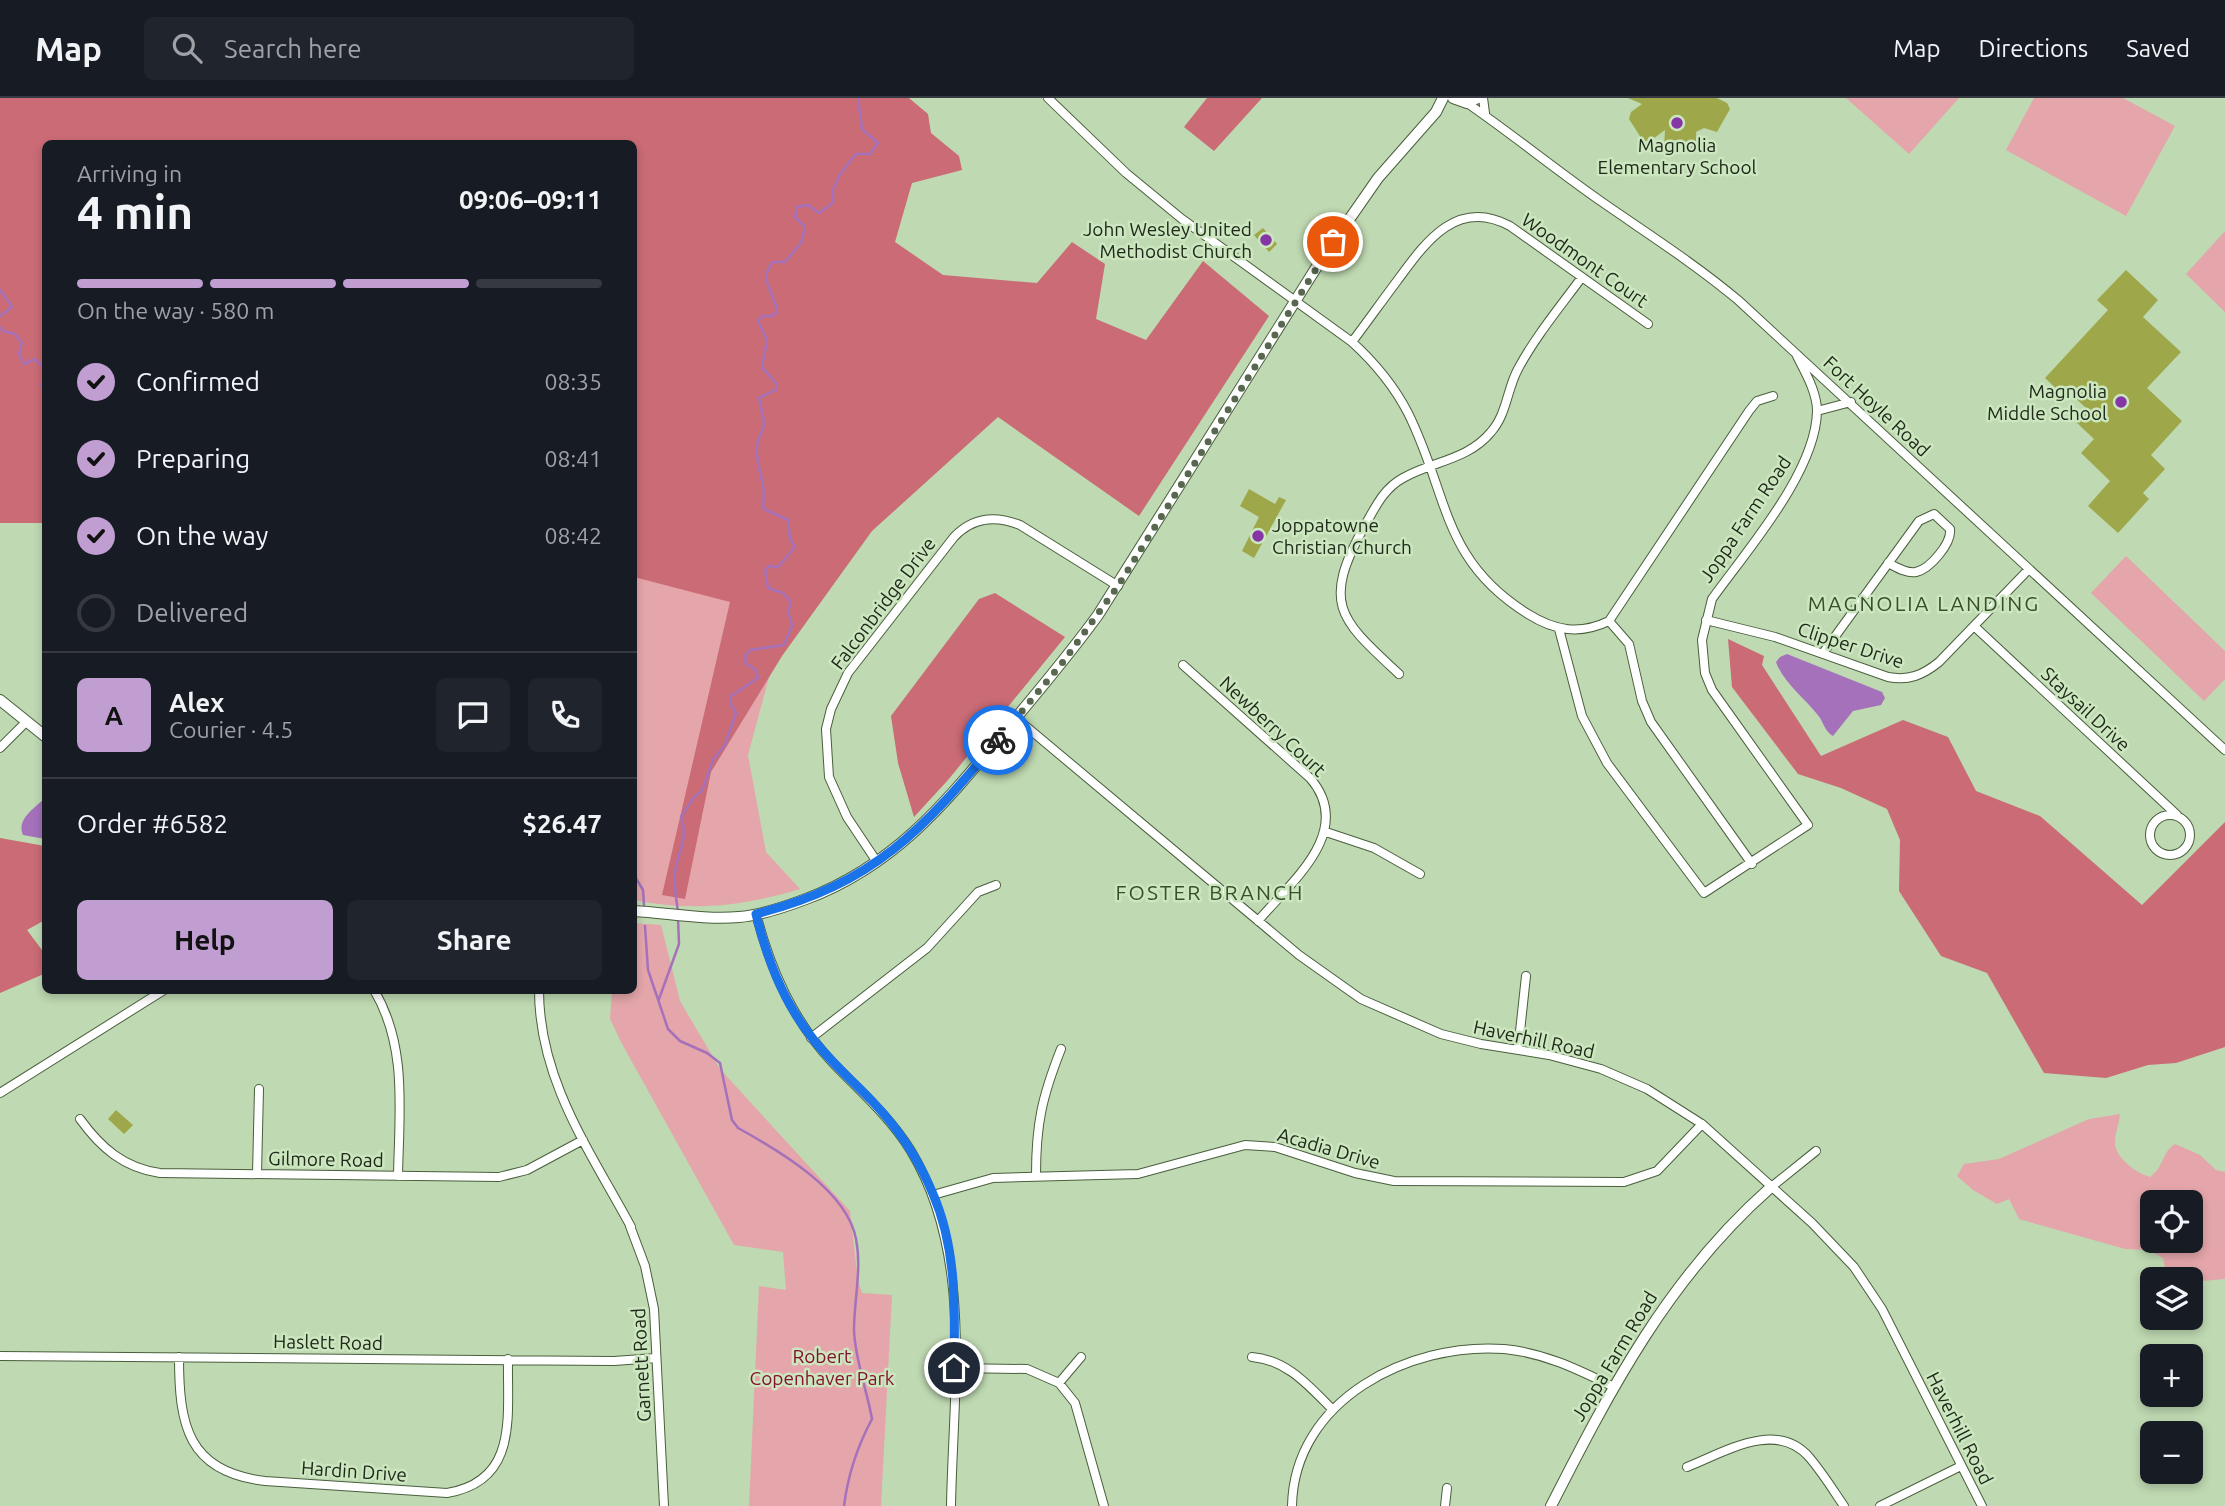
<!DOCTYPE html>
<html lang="en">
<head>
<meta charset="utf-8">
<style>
	:root { --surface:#171b24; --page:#20242c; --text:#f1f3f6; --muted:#9ea1a6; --line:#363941; --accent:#c09ed2 }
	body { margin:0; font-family:Ubuntu,sans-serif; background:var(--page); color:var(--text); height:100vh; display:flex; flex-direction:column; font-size:26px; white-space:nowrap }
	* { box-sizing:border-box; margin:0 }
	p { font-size:23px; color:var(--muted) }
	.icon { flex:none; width:38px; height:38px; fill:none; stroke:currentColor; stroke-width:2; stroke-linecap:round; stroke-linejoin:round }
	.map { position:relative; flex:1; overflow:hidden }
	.drawer { position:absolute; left:42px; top:42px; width:595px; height:854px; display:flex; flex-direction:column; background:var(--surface); border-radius:10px; box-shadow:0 4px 10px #0003 }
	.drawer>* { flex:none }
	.controls { position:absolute; left:2140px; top:1092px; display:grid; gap:14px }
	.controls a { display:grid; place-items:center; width:63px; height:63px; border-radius:10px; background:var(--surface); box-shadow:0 4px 10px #0003; font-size:35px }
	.pin { position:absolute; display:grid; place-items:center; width:60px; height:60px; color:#fff; margin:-30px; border:4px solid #fff; border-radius:50%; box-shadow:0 2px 7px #0007 }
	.courier { position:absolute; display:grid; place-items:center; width:70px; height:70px; margin:-35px; border:5px solid #1a73e8; border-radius:50%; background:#fff; color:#222; box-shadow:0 2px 9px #0007 }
	.summary em { font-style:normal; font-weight:700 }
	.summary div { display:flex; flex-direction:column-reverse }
	.summary { display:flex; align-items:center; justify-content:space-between; height:119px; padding:0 35px }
	h1 { font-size:46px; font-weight:700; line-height:52px }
	.bar { display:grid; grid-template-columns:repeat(4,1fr); gap:10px 7px; align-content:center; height:84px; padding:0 35px }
	.bar i { height:9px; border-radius:5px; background:var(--line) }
	.bar .on { background:var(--accent) }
	.bar p { grid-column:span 4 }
	.line { display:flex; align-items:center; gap:18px; padding:0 35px; border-top:2px solid var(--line) }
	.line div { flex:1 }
	.round { display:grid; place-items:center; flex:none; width:74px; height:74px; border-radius:10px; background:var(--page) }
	ol { padding:0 35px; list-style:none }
	li { display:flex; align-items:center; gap:21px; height:77px }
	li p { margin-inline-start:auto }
	li .icon { padding:7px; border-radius:50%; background:var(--accent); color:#111; stroke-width:4 }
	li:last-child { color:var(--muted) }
	li i { width:38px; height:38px; border:4px solid var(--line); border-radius:50% }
	.primary-button { display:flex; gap:14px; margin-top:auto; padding:14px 35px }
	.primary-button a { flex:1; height:80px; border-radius:10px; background:var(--accent); color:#111; font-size:28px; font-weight:700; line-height:80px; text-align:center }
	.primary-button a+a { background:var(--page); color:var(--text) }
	header { display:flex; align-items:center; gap:42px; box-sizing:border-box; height:98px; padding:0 35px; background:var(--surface); border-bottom:2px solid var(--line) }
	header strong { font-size:33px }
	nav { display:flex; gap:38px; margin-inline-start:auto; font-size:24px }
	.search { width:490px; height:63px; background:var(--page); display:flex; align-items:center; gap:18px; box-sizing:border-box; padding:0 24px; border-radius:10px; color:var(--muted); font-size:26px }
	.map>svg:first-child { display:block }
	.green { fill:#e4a6aa; fill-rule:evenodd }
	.forest { fill:#ca6b75 }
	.water { fill:#a471ba }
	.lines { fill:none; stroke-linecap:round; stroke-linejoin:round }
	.stream { stroke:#a471ba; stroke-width:2.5 }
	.building { fill:#9ea84a }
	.minor-casing { stroke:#495f3d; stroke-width:10 }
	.tertiary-casing { stroke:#495f3d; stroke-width:12 }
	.minor { stroke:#fff; stroke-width:8 }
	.tertiary { stroke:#fff; stroke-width:10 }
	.done { stroke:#586750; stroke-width:7; stroke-dasharray:0 12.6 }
	.route { stroke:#1a73e8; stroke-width:9 }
	.poi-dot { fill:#8535a5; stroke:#cce6bf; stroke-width:2.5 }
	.labels { text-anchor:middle; stroke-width:5; stroke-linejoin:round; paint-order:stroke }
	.poi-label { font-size:19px; fill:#202a1b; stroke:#cce6bf; text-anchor:end }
	.street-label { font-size:19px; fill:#202a1b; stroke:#cce6bf }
	.park-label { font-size:19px; fill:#86112e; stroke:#cce6bf }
	.neighbourhood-label { font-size:21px; letter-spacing:2px; fill:#394e2d; stroke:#cce6bf }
</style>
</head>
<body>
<header>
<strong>Map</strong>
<div class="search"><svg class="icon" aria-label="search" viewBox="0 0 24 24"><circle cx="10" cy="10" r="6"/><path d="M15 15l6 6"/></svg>Search here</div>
<nav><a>Map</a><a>Directions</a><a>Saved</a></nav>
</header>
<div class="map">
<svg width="2225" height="1408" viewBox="0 0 2225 1408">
	<rect width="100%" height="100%" fill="#bfd9b2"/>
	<path class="green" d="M1846,0H1959L1909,56Z
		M2034,0H2123L2175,28L2126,118L2006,52Z
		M2225,133V214L2186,176Z
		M2126,458L2225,553V581L2204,603L2091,495Z
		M634,465L789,516L768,583L748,657L766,754L800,791C744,808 692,814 634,802Z
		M634,825L661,827L680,903L720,971L850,1113L858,1183L862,1195L892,1197L881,1408H749L759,1188L786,1192L783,1154L734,1147L622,946L610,921L612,893L634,892Z
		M2120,1016C2119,1026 2115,1036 2115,1044C2115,1060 2136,1075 2150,1079C2165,1068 2161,1055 2175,1046L2200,1057L2216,1072L2225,1074V1181L2191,1184V1181H2167L2163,1160L2148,1152L2125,1151L2019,1121L2009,1101L1997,1106L1973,1092L1957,1078L1964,1066L1999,1061L2089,1021ZM2152,1104H2191V1143H2152Z"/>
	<path class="forest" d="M0,0H909L928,16L931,35L959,58L962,72L912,85L895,144L943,177L1037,185L1072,144L1105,166L1096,221L1146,242L1203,163L1269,218L1139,418L998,319L872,433L782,558L711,674L685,801L662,797L730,504L634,479V46H46L45,425H0Z
		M1207,0H1262L1214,53L1184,29Z
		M995,495L1065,539L948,682L914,719L898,665L891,618L979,501Z
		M1728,541L1764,558L1762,567L1821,658L1903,622L1948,639L1976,693L2040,718L2142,807L2225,724V949L2176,965L2148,967L2106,980L2044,975L1987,875L1941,858L1899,793L1900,742L1887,711L1841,690L1798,676L1732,589Z
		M0,740L45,748V822L27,832L45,856L46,875L0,895Z"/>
	<path class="water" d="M1787,556L1882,594L1885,600L1881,607L1853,613L1833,638C1824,633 1824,624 1817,616C1804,600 1783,584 1776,564L1780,559Z
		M45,700V741L23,737C16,721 35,710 45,700Z"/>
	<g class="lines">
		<path class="stream" d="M0,192L12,209L0,218
			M0,229L3,233L15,236L22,245L19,256L24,266L35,261L43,269L45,279L41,287L46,293
			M634,777L643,792L644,807
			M678,814C676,800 674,787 675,774C678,754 689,739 681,719L694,699L702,693L713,662L725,647L736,615L730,605L731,598L758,580L755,571L746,566L745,558L750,552L784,547L792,527L788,513L791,504L783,495L768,490L765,473L769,468L778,469L795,449L790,441L788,422L764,411C762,405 764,402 764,396C763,379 755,364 757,347C758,340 763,334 764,326C764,318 760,309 759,300L777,291L776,285L762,269L767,242L758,223L762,218H772L777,214C775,194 757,182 773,164H785L801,145L805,129L795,119L797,109L808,107L819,115L833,105V92L840,76L856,56H870L878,45L862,31L858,0
			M645,828L648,872L668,931L680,943L707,955L720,965L732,1022L738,1030C778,1052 847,1092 856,1141C862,1171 854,1202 854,1232C855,1262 867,1292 872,1321C857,1349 848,1376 844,1408
			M659,901L679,846L678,820"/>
	</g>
	<path class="building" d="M1628,0H1717L1727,5L1730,11L1717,34L1704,30L1696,34L1697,46L1694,51L1668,54L1664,49L1665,32L1650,43H1643L1629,21L1631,14L1642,6Z
		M1263,130L1277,146L1269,154L1254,137Z
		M2126,172L2158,202L2143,219L2181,254L2147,290L2182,323L2151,357L2165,371L2143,395L2149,401L2118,435L2088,408L2110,383L2081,355L2094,341L2076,324L2087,311L2068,293L2064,298L2045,280L2108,212L2097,202Z
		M1249,391L1275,406L1279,399L1286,402L1254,460L1242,453L1259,419L1240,408Z
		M116,1012L133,1027L124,1036L108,1021Z"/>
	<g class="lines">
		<g class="minor-casing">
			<path id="minor" d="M1048,0L1126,75L1182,121L1352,244C1374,264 1394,288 1408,315C1449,397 1441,462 1528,516C1555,533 1580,537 1609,523
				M1483,0L1485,15
				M1467,5C1512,36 1556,72 1602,104C1648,136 1695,166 1738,202L2225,652
				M1352,244C1367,224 1382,203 1397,183C1425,145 1456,99 1510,128L1648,226
				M1817,313L1851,304
				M1706,522L1775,539L1888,579C1909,583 1923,577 1939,564L2029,471
				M1974,528L2177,717
				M1559,531L1582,618L1607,665L1704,795L1808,727L1712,592L1705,575L1702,542L1712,501C1747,452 1816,374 1817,313C1817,294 1805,274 1797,258
				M1823,555L1919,423L1934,416L1950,431C1952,445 1930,471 1916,474C1907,476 1896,469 1888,465
				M1183,567L1310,680C1356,733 1291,784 1258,823
				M1399,576C1340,521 1321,507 1364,429C1375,410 1383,391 1403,380C1433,363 1468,362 1491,334C1507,316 1507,291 1518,271C1535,239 1560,209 1582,179
				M1016,620L1299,857L1361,901L1441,936L1481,946L1549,957L1601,971L1647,991L1702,1026L1812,1125L1854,1169L1882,1211L1982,1408
				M0,650L26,624
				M2150 737a20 20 0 1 1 40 0a20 20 0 1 1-40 0Z
				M1326,734L1374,750L1420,776
				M877,764L847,719L829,679L826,631L831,611L848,575L954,439C973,419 995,417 1020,427L1118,488
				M1752,766L1651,624L1642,603L1629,546L1609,523L1749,313L1757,303L1773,298
				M756,816C771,873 793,923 834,966C861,994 890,1019 911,1053C974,1158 953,1291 951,1408
				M374,892C408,949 399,1015 398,1078
				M539,892C539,982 590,1053 631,1129
				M811,940L927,850L978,794L996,787
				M1518,952L1526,878
				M0,995L164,892
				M80,1021C101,1050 124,1070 160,1075L499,1079L527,1072L583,1042
				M257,1076L259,991
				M1036,1077C1036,1026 1042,999 1061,951
				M1770,1090L1816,1053
				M933,1097L993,1080L1138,1076L1245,1047L1275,1049L1355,1075L1394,1083L1624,1084L1657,1073L1702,1026
				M630,1128L645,1168L654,1211L664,1408
				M0,1258L614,1263L656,1260
				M179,1259C179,1326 187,1374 265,1383L447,1395C519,1383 507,1318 508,1261
				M1252,1259C1287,1262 1308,1287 1332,1311
				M954,1270L1027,1271L1059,1285L1075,1305L1104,1408
				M1059,1285L1081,1259
				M1687,1369C1723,1355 1776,1321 1809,1359C1822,1374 1833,1392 1844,1408
				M1292,1408C1294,1302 1409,1244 1504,1251C1545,1255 1577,1271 1614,1289
				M1445,1408L1447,1390
				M1880,1408L1961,1368"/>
		</g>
		<g class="tertiary-casing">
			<path id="tertiary" d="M1453,0L1467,5L1478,0
				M0,602L46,639
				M634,813C668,815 705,822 739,819C762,817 785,809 806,801C896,767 946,704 1005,633C1037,595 1069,557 1098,517L1321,162L1378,80L1436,14L1443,0
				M1551,1408C1611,1290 1669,1179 1770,1090"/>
		</g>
		<use href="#minor" class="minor"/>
		<use href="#tertiary" class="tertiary"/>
	</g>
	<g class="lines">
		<path class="done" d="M998,642L1063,564L1118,488L1333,144"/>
		<path class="route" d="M954,1270C955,1212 957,1151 933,1096C919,1062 898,1030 872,1003C851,981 828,962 810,937C782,901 767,860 756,816C874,786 923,732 998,642"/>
	</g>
	<g class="poi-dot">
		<circle cx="1677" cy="25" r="7"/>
		<circle cx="1266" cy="142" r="7"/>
		<circle cx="2121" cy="304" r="7"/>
		<circle cx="1258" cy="438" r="7"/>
	</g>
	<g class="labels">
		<g class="poi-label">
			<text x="1677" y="54" text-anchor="middle">Magnolia<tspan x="1677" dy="22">Elementary School</tspan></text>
			<text x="1252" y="138">John Wesley United<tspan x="1252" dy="22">Methodist Church</tspan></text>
			<text x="2107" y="300">Magnolia<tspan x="2107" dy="22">Middle School</tspan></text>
			<text x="1272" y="434" text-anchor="start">Joppatowne<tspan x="1272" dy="22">Christian Church</tspan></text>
		</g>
		<g class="street-label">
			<text transform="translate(1585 162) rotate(35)" y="7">Woodmont Court</text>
			<text transform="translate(1877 308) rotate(43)" y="7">Fort Hoyle Road</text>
			<text transform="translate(1745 421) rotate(-56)" y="7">Joppa Farm Road</text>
			<text transform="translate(883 505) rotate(-53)" y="7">Falconbridge Drive</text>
			<text transform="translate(1851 547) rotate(18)" y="7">Clipper Drive</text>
			<text transform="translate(2086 611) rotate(43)" y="7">Staysail Drive</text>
			<text transform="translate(1273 628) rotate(43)" y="7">Newberry Court</text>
			<text transform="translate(1534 941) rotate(12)" y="7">Haverhill Road</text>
			<text transform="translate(1329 1050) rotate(16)" y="7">Acadia Drive</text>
			<text transform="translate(326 1061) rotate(1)" y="7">Gilmore Road</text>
			<text transform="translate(328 1244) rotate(1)" y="7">Haslett Road</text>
			<text transform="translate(1614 1258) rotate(-59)" y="7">Joppa Farm Road</text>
			<text transform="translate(641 1267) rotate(-93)" y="7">Garnett Road</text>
			<text transform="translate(1960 1330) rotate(63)" y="7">Haverhill Road</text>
			<text transform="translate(354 1373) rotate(4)" y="7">Hardin Drive</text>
		</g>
		<g class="park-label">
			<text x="822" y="1265">Robert<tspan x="822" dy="22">Copenhaver Park</tspan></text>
		</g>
		<g class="neighbourhood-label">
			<text x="1924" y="513">MAGNOLIA LANDING</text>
			<text x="1210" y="802">FOSTER BRANCH</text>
		</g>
	</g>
</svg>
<div class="controls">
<a><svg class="icon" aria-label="locate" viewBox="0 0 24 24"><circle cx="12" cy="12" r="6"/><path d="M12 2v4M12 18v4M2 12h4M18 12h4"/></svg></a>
<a><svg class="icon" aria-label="layers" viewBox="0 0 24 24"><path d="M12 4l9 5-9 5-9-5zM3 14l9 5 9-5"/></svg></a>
<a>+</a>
<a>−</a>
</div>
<div class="pin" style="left:1333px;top:144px;background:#ea580c"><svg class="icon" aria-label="bag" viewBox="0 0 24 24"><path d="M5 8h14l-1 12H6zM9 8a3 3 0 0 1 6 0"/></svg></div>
<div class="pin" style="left:954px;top:1270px;background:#1f2937"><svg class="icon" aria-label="home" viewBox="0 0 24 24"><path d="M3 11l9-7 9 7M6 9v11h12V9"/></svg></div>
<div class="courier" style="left:998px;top:642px"><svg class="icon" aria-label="bike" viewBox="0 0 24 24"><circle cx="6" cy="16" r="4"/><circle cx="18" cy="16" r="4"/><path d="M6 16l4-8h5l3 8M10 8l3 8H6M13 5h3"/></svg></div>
<section class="drawer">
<div class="summary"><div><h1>4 min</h1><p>Arriving in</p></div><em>09:06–09:11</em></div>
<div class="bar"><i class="on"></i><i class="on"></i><i class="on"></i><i></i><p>On the way · 580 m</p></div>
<ol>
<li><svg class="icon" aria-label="check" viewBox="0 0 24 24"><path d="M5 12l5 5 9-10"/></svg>Confirmed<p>08:35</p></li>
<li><svg class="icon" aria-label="check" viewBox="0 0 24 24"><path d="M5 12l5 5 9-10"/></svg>Preparing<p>08:41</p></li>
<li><svg class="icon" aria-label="check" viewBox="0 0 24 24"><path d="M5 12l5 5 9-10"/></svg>On the way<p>08:42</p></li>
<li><i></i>Delivered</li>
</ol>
<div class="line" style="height:126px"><b class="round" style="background:var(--accent);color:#111">A</b><div><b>Alex</b><p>Courier · 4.5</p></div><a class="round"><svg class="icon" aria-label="chat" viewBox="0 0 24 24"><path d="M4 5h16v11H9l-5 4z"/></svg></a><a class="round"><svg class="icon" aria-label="phone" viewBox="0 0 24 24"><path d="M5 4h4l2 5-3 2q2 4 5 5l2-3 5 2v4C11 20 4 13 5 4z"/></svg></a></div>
<div class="line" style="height:91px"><div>Order #6582</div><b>$26.47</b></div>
<div class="primary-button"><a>Help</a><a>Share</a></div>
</section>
</div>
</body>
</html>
